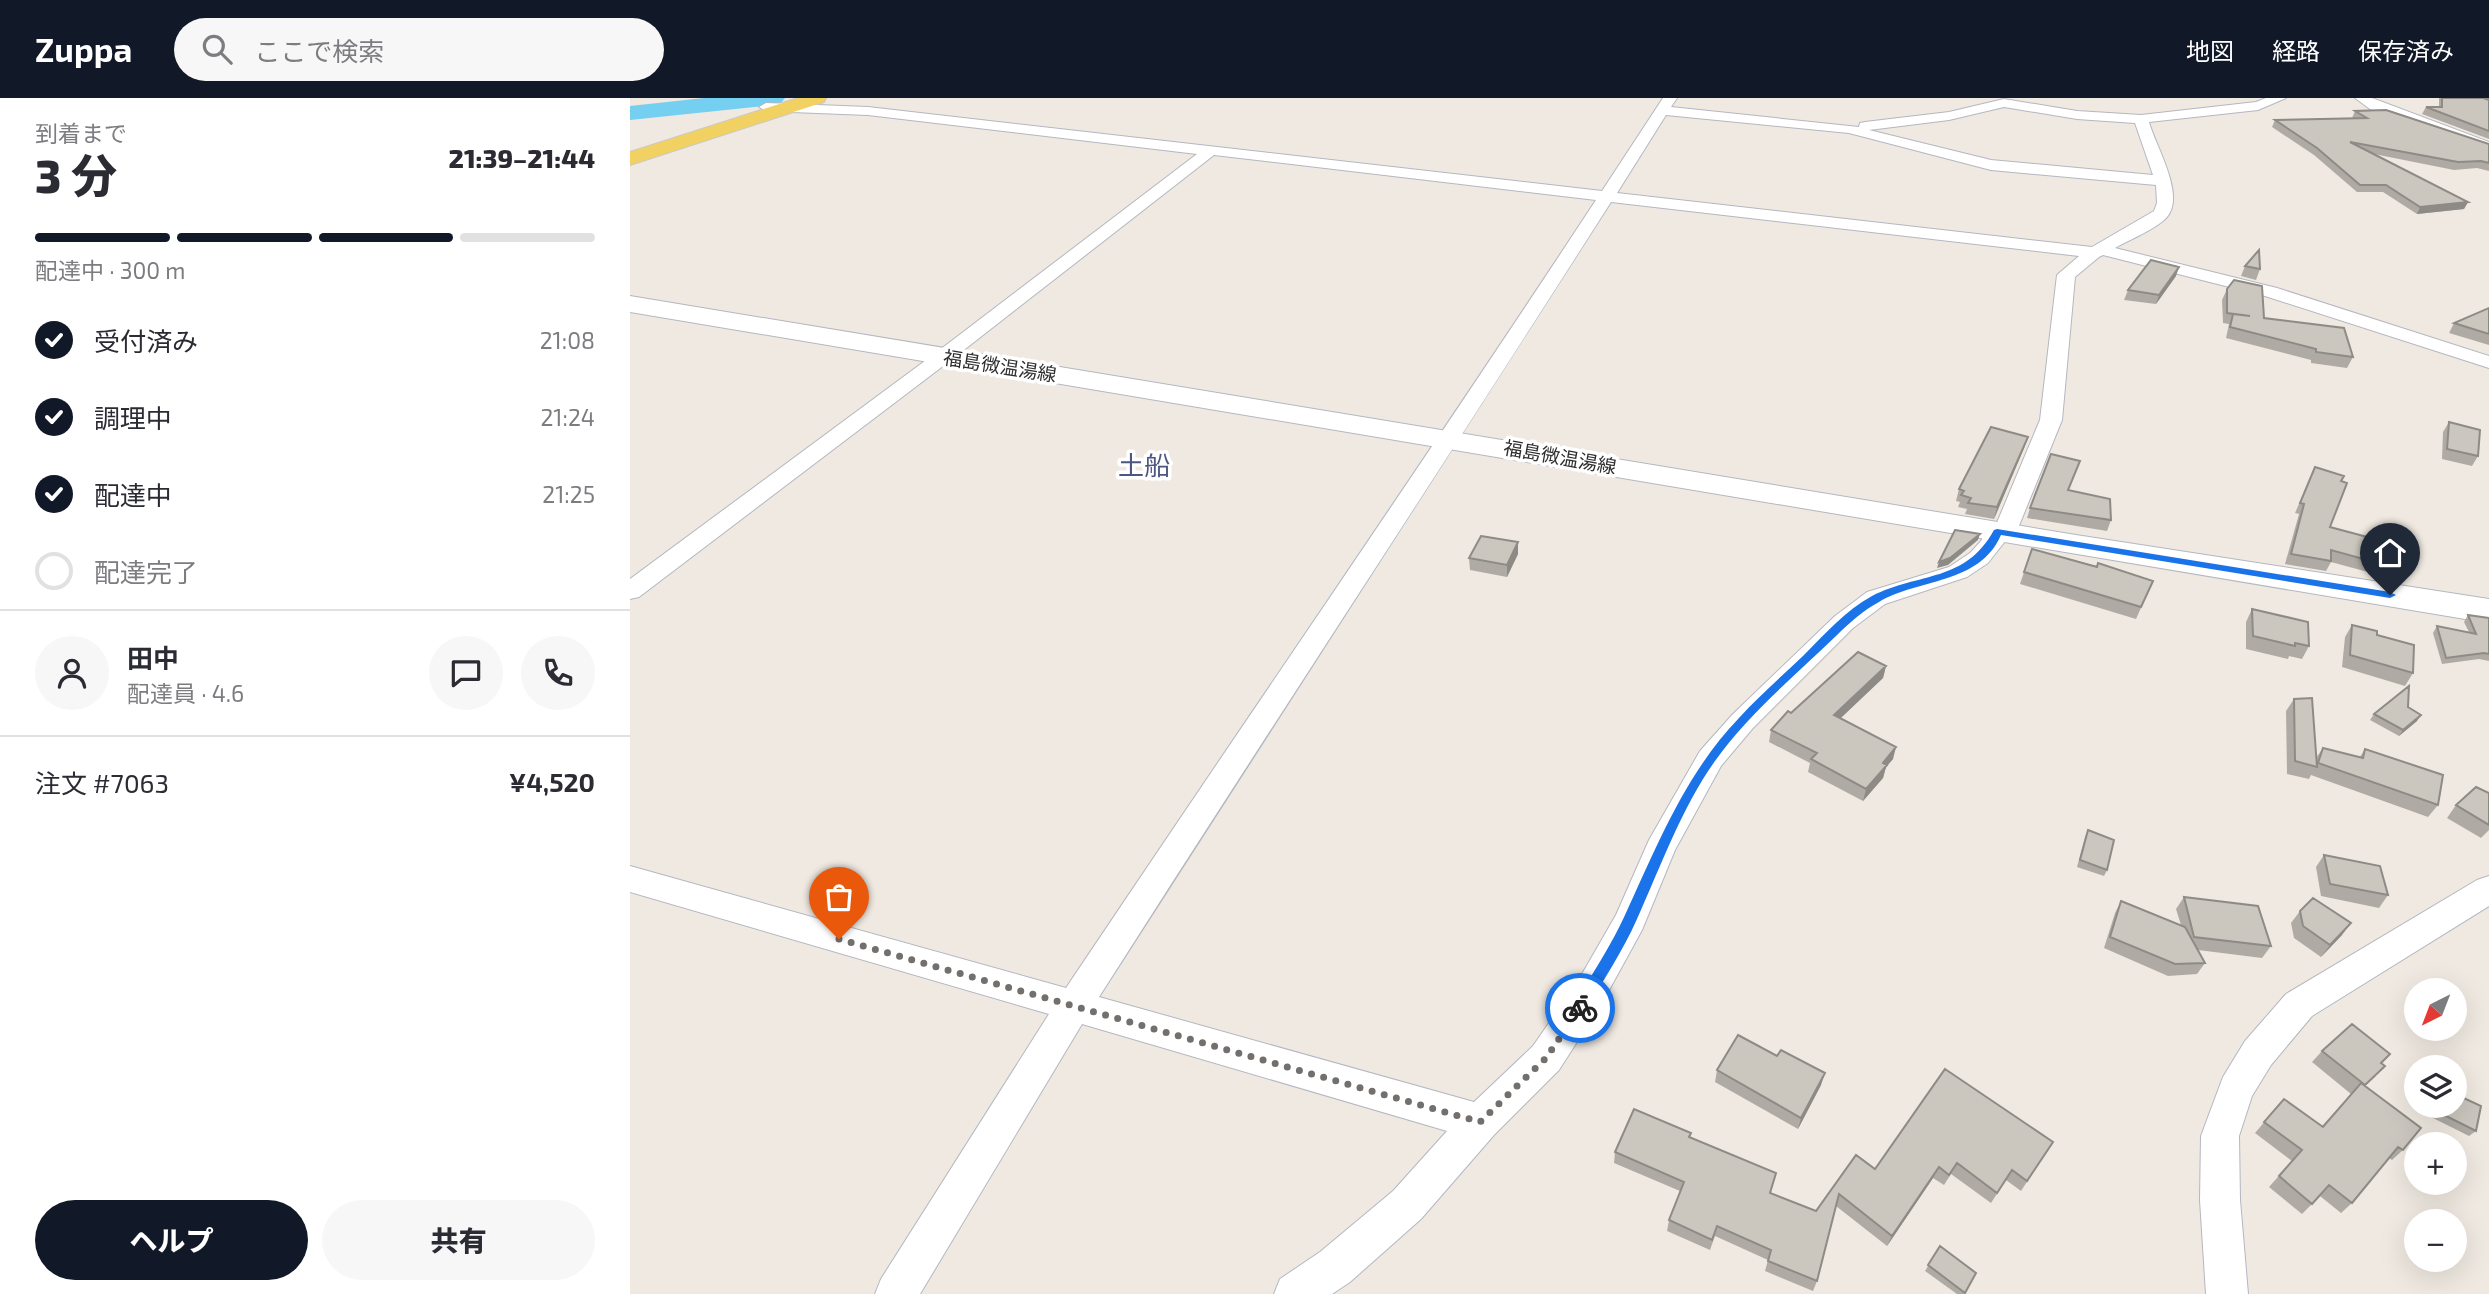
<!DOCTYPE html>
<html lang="ja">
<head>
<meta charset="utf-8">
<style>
	:root { --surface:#fff; --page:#f7f7f7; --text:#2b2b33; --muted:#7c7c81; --line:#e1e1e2; --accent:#111827 }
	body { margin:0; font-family:"Exo 2","Noto Sans JP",sans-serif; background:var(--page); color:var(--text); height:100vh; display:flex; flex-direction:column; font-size:26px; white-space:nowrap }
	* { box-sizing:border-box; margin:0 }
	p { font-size:23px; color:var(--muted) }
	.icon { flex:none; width:38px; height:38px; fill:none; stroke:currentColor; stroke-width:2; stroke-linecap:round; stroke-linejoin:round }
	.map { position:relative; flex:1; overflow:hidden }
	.sheet { display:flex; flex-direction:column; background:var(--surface); width:630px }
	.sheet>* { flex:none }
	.needle { width:46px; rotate:222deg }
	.buttons { position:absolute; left:1774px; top:880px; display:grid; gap:14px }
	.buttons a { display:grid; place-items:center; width:63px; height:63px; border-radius:50%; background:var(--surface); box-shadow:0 7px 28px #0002; font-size:35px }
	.pin { position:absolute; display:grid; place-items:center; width:60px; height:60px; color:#fff; margin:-72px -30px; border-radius:50% 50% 50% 0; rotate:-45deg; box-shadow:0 0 7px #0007 }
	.pin .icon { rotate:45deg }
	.courier { position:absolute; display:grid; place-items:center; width:70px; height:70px; margin:-35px; border:5px solid #1a73e8; border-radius:50%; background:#fff; color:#222; box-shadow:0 2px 9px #0007 }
	.summary em { font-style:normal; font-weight:800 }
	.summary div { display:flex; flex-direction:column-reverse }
	.summary { display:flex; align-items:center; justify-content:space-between; height:119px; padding:0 35px }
	h1 { font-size:46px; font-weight:800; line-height:52px }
	.bar { display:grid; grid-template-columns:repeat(4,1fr); gap:10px 7px; align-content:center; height:84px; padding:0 35px }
	.bar i { height:9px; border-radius:5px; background:var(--line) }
	.bar .active { background:var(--accent) }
	.bar p { grid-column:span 4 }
	.line { display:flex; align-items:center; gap:18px; padding:0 35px; border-top:2px solid var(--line) }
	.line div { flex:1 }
	.round { display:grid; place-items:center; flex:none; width:74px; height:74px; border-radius:37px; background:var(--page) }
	ol { padding:0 35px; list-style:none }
	li { display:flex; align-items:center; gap:21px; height:77px }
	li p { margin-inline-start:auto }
	li .icon { padding:7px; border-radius:50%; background:var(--accent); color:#fff; stroke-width:4 }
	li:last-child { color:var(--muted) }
	li i { width:38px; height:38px; border:4px solid var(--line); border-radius:50% }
	.primary-button { display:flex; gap:14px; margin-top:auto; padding:14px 35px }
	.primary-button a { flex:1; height:80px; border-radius:42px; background:var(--accent); color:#fff; font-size:28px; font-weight:800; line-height:80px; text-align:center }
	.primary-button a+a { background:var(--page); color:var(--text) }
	header { display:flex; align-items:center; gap:42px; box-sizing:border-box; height:98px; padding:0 35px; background:var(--accent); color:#fff }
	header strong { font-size:33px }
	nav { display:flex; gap:38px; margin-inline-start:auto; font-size:24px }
	.search { width:490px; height:63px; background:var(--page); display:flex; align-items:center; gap:18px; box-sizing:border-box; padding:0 24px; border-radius:38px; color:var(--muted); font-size:26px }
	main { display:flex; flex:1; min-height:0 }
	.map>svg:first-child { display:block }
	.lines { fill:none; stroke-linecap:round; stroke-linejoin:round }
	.river { fill:#75cff0; fill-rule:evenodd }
	.street-casing { stroke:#b4b7c1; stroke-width:2 }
	.secondary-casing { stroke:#b4b7c1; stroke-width:2 }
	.primary-casing { stroke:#c9c9c9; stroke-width:2 }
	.street { fill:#fff; fill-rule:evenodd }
	.secondary { fill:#fff; fill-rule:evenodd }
	.primary { fill:#f2d163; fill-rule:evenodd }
	.wall { fill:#afaba4 }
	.shaded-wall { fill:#8e8b86 }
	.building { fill:#cbc7bf; stroke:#8e8b86; stroke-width:2 }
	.route { fill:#1a73e8 }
	.done { stroke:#726f6d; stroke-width:7; stroke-dasharray:0 12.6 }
	.labels { text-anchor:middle; stroke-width:7; stroke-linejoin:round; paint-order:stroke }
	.far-street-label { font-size:19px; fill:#2e2e2e; stroke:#fff }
	.quarter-label { font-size:26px; fill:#4d5680; stroke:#fff }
</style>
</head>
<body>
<header>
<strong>Zuppa</strong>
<div class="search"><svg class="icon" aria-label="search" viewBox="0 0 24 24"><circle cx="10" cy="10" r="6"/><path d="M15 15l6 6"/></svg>ここで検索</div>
<nav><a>地図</a><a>経路</a><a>保存済み</a></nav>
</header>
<main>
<section class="sheet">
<div class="summary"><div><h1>3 分</h1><p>到着まで</p></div><em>21:39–21:44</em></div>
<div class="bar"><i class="active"></i><i class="active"></i><i class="active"></i><i></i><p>配達中 · 300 m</p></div>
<ol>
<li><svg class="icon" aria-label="check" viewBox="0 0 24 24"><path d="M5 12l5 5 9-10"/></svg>受付済み<p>21:08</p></li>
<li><svg class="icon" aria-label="check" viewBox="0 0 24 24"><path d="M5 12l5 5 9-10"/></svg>調理中<p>21:24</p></li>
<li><svg class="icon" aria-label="check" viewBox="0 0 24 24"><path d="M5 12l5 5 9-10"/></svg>配達中<p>21:25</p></li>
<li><i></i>配達完了</li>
</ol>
<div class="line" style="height:126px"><a class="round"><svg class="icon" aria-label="person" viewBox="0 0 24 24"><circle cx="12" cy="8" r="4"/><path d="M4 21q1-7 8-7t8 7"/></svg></a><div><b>田中</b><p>配達員 · 4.6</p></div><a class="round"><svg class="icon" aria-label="chat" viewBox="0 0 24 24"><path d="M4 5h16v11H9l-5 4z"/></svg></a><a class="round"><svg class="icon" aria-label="phone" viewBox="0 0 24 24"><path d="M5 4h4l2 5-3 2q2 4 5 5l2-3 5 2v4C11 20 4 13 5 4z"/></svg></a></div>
<div class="line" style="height:91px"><div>注文 #7063</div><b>¥4,520</b></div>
<div class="primary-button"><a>ヘルプ</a><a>共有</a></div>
</section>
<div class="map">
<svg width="1859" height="1196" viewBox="0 0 1859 1196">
	<rect width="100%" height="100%" fill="#efe9e1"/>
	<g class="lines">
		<path class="river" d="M74,0H155L151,5L143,7L0,22V8Z"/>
		<g class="street-casing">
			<path id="street" d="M1033,0H1047L1041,9L1229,29L1230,25L1235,24L1319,14L1374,1L1447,13L1511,17L1626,4L1636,0H1656L1628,12L1519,24C1525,47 1556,97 1537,119C1528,130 1499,142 1485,150L1647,190L1859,258V270L1635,198L1473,157L1469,159L1445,179L1432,322L1384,440L1376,442L1358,465L1337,479L1255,506L1223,530L1123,630L1091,668L1045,752L1012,832L972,905L929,972L864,1037L791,1121L720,1184L702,1196H644L650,1181L690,1154L763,1093L817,1033L452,926L290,1196H245L251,1181L419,916L0,794V768L436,890C612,627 792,367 966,102L584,57L321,262L9,499L0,501V481L307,254L567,56L238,17L136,13L129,9L136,5L238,9L972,93ZM1374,9L1447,21L1505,25L1523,77L1361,62L1239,32L1319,22ZM1036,17L1219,35L1361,72L1526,87L1527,105L1524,113L1462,149L987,95ZM981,104L1449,158L1427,177L1410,322L1366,427L1358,429L1351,443L1340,455L1319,469L1237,494L1205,518L1103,616L1070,653L1019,742L986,817L948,883L903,948L844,1004L469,899C638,633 812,370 981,104Z
				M1725,0H1742L1859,44V53L1740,11Z
				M1859,778V808L1682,918L1641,967L1622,998L1609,1038L1610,1102L1618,1196H1576L1570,1102L1571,1038L1593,979L1615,943L1656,896L1847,782Z"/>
		</g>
		<g class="secondary-casing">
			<path id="secondary" d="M0,198L1446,437L1859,501V525L0,214Z"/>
		</g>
		<g class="primary-casing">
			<path id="primary" d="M168,0H196L194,4L0,67V54Z"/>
		</g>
		<use href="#street" class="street"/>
		<use href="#secondary" class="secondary"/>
		<use href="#primary" class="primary"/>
	</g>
	<path class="wall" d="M1809,0H1859V41L1792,16L1796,9H1809Z
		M1725,13L1859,46V73L1847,70L1824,72L1744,56L1838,104L1834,111L1787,116L1753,94H1727L1684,57L1642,29L1645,22L1722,20Z
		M1615,168L1630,171L1626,182L1611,178Z
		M1546,178L1526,206L1494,202L1498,192Z
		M1597,191L1634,220L1723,259L1717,270L1681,265V262L1596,240L1599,226L1593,225L1592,202Z
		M1859,210V247L1819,235L1824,225Z
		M1819,324L1848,358L1842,368L1812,361L1813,334Z
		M1394,350L1364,421L1335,416L1337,411L1328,409L1330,404L1326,403L1329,391Z
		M1685,369L1711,383L1700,429L1755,467L1749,477L1701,464L1696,473L1655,466L1669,416L1665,415Z
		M1438,393L1481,422L1477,433L1397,420L1400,410Z
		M1402,451L1523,483L1506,521L1390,486Z
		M888,456L877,479L840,472L839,460Z
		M1622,511L1679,548L1672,561L1659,558L1658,561L1616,551V524Z
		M1838,517L1859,520V563L1849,561L1812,566L1803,535L1807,528L1839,534L1834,524Z
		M1722,527L1747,537L1783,575L1775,588L1712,569L1715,539Z
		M1256,568L1253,580L1211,620L1263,661L1256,669L1253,680L1233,703L1178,674L1180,665L1139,644L1141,632L1161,615Z
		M1664,601L1686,660L1693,650L1730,659L1735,651L1808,707L1798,719L1681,677L1679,681L1657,676L1656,613Z
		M1778,609L1787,623L1769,638L1740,622L1744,616Z
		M1859,695V732L1851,740L1817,720L1826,707Z
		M1458,732L1477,772L1474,778L1447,769L1455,739Z
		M1694,757L1758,797L1749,810L1691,798L1686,769Z
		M1554,799L1641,848L1632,860L1568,852L1575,865L1567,876L1538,878L1474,850L1485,815L1491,803L1551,827L1546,811Z
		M1670,813L1712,837L1691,859L1664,840L1661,825Z
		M1692,953L1751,965L1745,979L1735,988L1773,1052L1762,1062L1759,1060L1722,1105L1711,1115L1690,1098L1672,1116L1639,1089L1662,1063L1625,1035L1654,1001L1692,1028L1721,996L1682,964Z
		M1087,972L1191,987L1168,1031L1085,984Z
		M1799,1008H1825L1846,1033L1839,1038L1797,1017Z
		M1060,1039L1140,1095L1186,1113L1245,1071L1423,1044L1391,1093L1376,1082L1361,1105L1321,1076L1314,1087L1303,1080L1257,1148L1206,1108L1187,1183L1183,1193L1135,1173L1138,1162L1085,1138L1080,1152L1037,1133L1039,1122L1050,1093L984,1065L985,1054Z
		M1310,1148L1346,1175L1334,1196H1327L1295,1173Z"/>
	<path class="shaded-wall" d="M1838,104L1834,111L1787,116L1790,109Z
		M1549,169L1546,178L1526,206L1529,197Z
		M1398,339L1394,350L1364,421L1367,409Z
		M1350,436L1348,442L1318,467L1307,470L1309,464Z
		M888,444V456L877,479V467Z
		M1256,568L1253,580L1201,629L1204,617Z
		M1791,617L1787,623L1769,638L1773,632Z
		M1266,649L1263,661L1256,669L1253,680L1233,703L1236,691L1253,665Z
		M1721,825L1712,837L1691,859L1700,847Z
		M1195,975L1191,987L1168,1031L1171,1020Z
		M1309,1069L1303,1080L1257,1148L1262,1138Z"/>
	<path class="building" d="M1812,0H1859L1856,1L1859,2V33L1796,9H1812Z
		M1756,12L1859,46V65L1851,63L1828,64L1720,44L1838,104L1790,109L1756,87H1730L1687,50L1645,22L1737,20L1725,13Z
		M1629,152L1630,171L1615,168Z
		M1521,162L1549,169L1529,197L1498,192Z
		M1604,182L1632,188L1634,220L1714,230L1723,259L1686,254V251L1600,229L1603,216L1620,218L1597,215V191Z
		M1859,210V236L1824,225Z
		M1819,324L1850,332L1848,358L1817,351Z
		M1361,329L1398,339L1367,409L1338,405L1341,400L1331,397L1334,393L1329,391Z
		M1421,356L1450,363L1438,392L1480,401L1481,422L1400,410Z
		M1685,369L1714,378L1711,383L1717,385L1700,429L1756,444L1755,467L1701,452V463L1661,456L1674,406L1670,405Z
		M1325,432L1350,436L1320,460L1309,464Z
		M851,438L888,444L877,467L839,460Z
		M1402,451L1467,469L1468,465L1523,483L1511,509L1394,474Z
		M1622,511L1678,524L1679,548L1665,545V548L1623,538Z
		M1838,517L1859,520V556L1854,555L1816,560L1807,528L1846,536Z
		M1722,527L1747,533V537L1784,547L1783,575L1720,557Z
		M1228,554L1256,568L1204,617L1266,649L1253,665L1257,667L1236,691L1181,661L1187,655L1141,632L1158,613L1161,615Z
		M1779,588L1778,609L1791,617L1773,632L1744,616Z
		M1682,600L1687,669L1665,663L1664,601Z
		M1693,650L1733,660L1735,651L1813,677L1808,707L1688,665Z
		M1846,689L1859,695V727L1826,707Z
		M1458,732L1484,742L1477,772L1450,762Z
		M1694,757L1750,768L1758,797L1700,786Z
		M1554,799L1628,808L1641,848L1564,839Z
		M1683,800L1721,825L1700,847L1673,828L1670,813Z
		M1491,803L1555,829L1575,865L1545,866L1480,839Z
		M1722,926L1760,956L1751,965L1755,968L1735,987L1692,953Z
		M1108,937L1147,958L1151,952L1195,975L1171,1020L1087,972Z
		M1315,971L1423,1044L1397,1083L1382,1072L1367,1095L1327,1065L1319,1077L1309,1069L1262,1138L1209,1096L1187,1183L1138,1163L1141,1152L1087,1128L1082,1142L1039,1122L1054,1084L985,1054L1004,1011L1061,1035L1059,1039L1146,1075L1140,1095L1186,1113L1226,1057L1245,1071Z
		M1731,985L1791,1030L1773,1052L1768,1049L1722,1105L1699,1087L1682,1106L1649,1078L1672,1052L1634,1024L1654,1001L1693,1029Z
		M1825,996L1851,1008L1846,1033L1802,1011L1803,1008H1825Z
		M1310,1148L1346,1175L1335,1195L1298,1167Z"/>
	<path class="route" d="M1367,431L1760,494L1766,497L1760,500L1371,437C1349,487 1289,480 1249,504C1234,512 1219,525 1207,537C1166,577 1118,616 1085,663C1052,709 1030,770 1007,821C993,853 972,884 955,914H945L943,910L945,905C962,876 981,848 995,817C1027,748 1055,676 1109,620C1129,598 1152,578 1174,557C1194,537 1216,512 1242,498C1289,474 1335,485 1364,432Z"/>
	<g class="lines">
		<path class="done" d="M209,841L850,1024L916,960L950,910"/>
	</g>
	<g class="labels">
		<g class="far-street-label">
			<text transform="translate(370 268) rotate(9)" y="7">福島微温湯線</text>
			<text transform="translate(930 359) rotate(10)" y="7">福島微温湯線</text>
		</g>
		<g class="quarter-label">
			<text x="514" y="377">土船</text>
		</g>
	</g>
</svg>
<div class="buttons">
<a><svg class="needle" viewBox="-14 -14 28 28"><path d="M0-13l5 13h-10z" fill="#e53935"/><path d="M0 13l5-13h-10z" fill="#7c7c81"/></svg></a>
<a><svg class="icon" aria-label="layers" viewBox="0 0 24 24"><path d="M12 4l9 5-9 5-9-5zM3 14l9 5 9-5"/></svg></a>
<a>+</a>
<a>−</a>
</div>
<div class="pin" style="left:209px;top:841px;background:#ea580c"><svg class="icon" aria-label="bag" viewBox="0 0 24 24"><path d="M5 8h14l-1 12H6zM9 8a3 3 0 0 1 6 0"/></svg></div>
<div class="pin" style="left:1760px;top:497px;background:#1f2937"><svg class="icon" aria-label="home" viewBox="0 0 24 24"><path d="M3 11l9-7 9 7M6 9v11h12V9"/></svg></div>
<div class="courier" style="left:950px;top:910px"><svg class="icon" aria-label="bike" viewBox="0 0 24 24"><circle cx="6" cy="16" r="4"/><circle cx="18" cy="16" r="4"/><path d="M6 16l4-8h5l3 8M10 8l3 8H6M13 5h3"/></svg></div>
</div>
</main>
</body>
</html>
